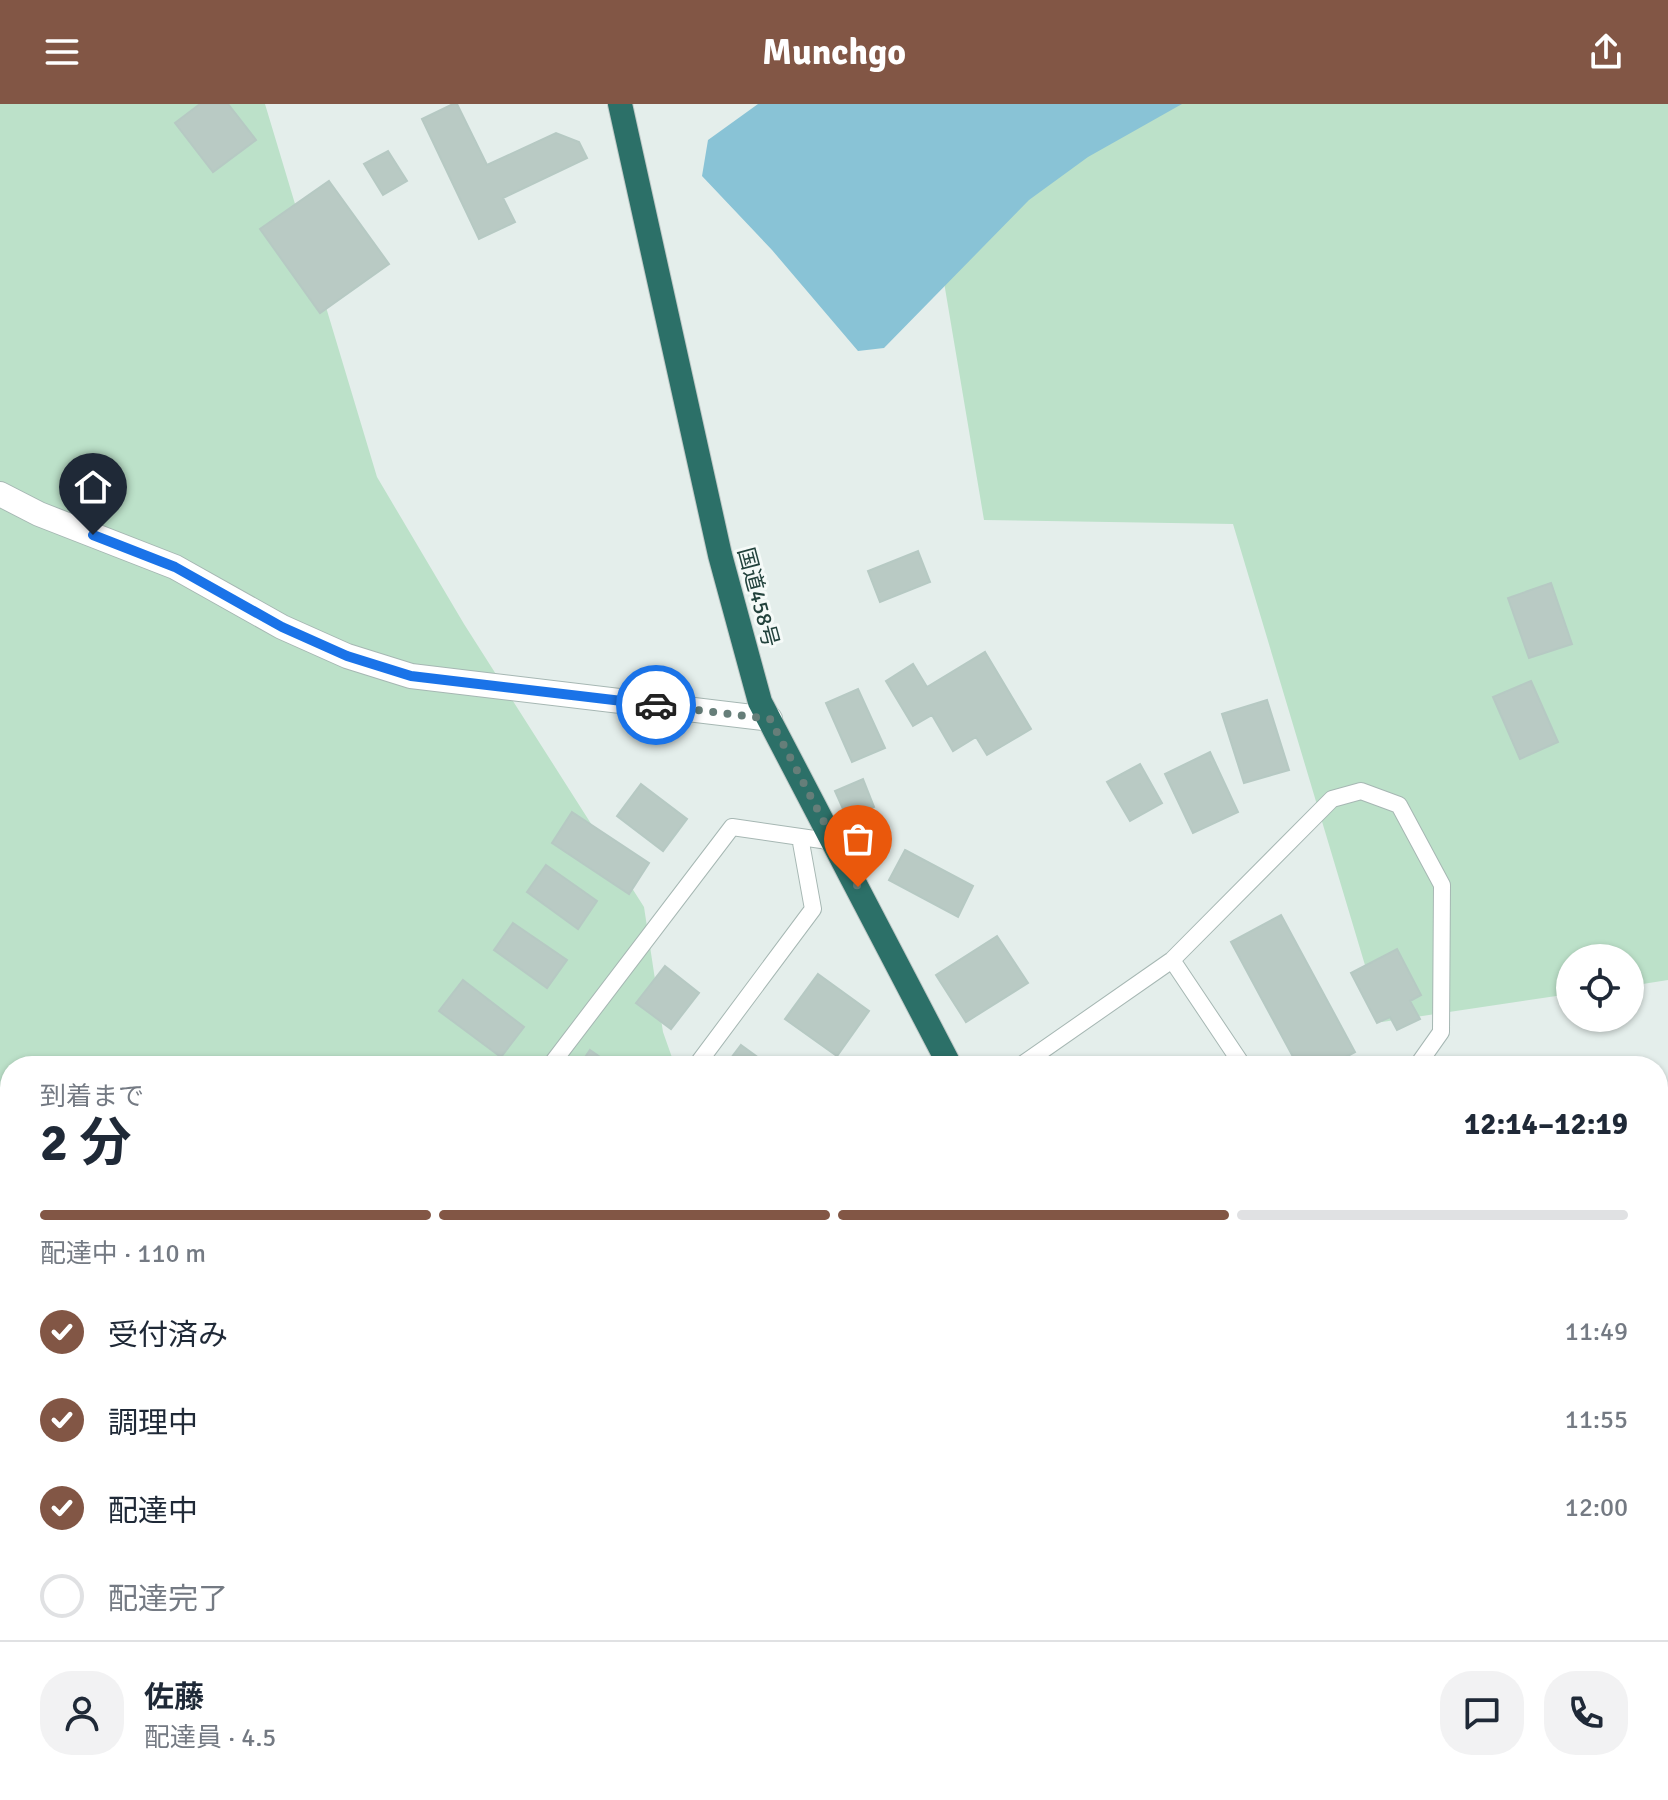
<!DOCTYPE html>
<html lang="ja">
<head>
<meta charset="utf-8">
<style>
	:root { --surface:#fff; --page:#f2f2f3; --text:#1f2937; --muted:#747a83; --line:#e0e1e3; --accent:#825645 }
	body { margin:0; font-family:Signika,"Noto Sans JP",sans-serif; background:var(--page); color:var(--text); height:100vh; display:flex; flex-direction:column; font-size:30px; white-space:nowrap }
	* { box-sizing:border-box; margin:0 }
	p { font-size:26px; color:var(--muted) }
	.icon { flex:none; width:44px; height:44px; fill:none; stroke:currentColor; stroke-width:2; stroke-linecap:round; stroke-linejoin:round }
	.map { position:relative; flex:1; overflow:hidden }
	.sheet { position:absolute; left:0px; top:952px; width:1668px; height:744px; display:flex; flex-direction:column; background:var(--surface); border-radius:32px 32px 0 0; box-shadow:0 2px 6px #0004 }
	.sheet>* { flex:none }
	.buttons { position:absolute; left:1556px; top:840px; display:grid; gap:16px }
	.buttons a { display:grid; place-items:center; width:88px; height:88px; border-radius:50%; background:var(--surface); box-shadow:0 2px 6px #0004; font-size:40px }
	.pin { position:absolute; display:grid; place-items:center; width:68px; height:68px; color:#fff; margin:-82px -34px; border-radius:50% 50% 50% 0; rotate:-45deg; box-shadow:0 0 8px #0007 }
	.pin .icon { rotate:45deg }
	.courier { position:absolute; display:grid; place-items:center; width:80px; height:80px; margin:-40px; border:6px solid #1a73e8; border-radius:50%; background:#fff; color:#222; box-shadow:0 2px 10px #0007 }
	.head em { font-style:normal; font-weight:700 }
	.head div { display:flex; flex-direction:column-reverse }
	.head { display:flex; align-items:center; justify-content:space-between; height:136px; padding:0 40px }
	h1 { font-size:52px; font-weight:700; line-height:60px }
	.bar { display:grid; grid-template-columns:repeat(4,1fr); gap:12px 8px; align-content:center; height:96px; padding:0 40px }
	.bar i { height:10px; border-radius:6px; background:var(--line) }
	.bar .on { background:var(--accent) }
	.bar p { grid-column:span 4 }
	.line { display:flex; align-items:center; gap:20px; padding:0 40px; border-top:2px solid var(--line) }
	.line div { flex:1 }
	.round { display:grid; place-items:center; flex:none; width:84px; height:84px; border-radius:32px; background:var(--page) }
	ol { padding:0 40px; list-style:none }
	li { display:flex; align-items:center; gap:24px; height:88px }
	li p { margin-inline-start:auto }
	li .icon { padding:8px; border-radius:50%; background:var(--accent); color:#fff; stroke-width:4 }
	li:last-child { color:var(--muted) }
	li i { width:44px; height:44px; border:4px solid var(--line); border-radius:50% }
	header { display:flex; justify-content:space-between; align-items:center; height:104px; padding:0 40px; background:var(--accent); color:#fff; font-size:36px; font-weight:700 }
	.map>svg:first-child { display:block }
	.green { fill:#bce1c9 }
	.water { fill:#89c3d6 }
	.building { fill:#b9cac4; stroke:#b6c9c3; stroke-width:2 }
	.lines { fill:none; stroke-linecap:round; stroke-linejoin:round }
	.lane-casing { stroke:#a6b7b3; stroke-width:18 }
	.street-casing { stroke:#a6b7b3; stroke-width:26 }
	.highway-casing { stroke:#c1cac8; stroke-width:26 }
	.lane { stroke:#fff; stroke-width:16 }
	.street { stroke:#fff; stroke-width:24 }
	.highway { stroke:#2c7068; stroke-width:24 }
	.done { stroke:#667e79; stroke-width:8; stroke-dasharray:0 14.4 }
	.route { stroke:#1a73e8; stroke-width:10 }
	.labels { text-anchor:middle; stroke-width:6; stroke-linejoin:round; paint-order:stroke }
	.street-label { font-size:22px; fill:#22423c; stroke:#f5faf8 }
</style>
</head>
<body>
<header><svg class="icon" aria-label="menu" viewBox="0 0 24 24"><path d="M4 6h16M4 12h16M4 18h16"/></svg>Munchgo<svg class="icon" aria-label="share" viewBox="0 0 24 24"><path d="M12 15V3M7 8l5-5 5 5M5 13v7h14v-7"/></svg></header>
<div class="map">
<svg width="1668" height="1696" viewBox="0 0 1668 1696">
	<rect width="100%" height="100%" fill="#e4eeeb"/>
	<path class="green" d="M0,0H265L377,373L464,520L644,803L663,928L675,962H10V1686H319L321,1696H0Z
		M914,0H1668V876L1630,882V854H1570V890L1382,918L1233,420L984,416Z"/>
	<path class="water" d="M758,0H1182L1088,53L1029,96L884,244L858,247L772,146L702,72L708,36Z"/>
	<path class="building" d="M200,0H228L256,36L213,68L175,19Z
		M453,0H457L487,61L556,29L579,38L587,54L503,94L515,118L479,135L422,15Z
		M388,47L407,77L383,91L364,60Z
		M329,77L389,160L320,209L260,125Z
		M918,447L930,478L880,498L868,467Z
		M1551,479L1572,540L1529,554L1508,494Z
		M985,548L1031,625L987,651L976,633L953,647L932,611L913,622L886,577L913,560L927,583Z
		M1531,577L1558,638L1520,655L1493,593Z
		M858,585L885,644L852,658L826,599Z
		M1267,596L1289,666L1244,679L1222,610Z
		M1210,648L1238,708L1193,729L1165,670Z
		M1140,660L1162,699L1130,717L1107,678Z
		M863,675L874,703L847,714L835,687Z
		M641,680L687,715L663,747L617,712Z
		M572,708L649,759L629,790L552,739Z
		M905,746L973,782L958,813L889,776Z
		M546,761L597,797L578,825L527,788Z
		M1281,811L1355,948L1329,962H1298L1231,838Z
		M513,819L567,856L547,884L494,846Z
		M997,832L1028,879L966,918L936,871Z
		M1397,845L1421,891L1410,897L1420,915L1397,926L1390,913L1377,919L1351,869Z
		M665,862L699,889L671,925L636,899Z
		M818,870L869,907L837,952L785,915Z
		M463,876L524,923L501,953L439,907Z
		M741,941L770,962H725Z
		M590,946L613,962H579Z
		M1668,1346V1434L1658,1436V1348Z
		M1658,1488L1668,1522V1538L1658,1541Z"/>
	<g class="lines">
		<g class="lane-casing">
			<path id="lane" d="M1172,856L1243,962
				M550,962L732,723L835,738
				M696,962L813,805L800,733
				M1020,962L1172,856L1332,695L1361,687L1399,701L1442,781L1441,928L1417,962"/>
		</g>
		<g class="street-casing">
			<path id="street" d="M0,390L39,410L175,463L282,523L347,552L411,572L770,615"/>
		</g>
		<g class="highway-casing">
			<path id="highway" d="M620,0L720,451L760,598L950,962
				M1260,1686L1262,1696"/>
		</g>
		<use href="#lane" class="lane"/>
		<use href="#street" class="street"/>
		<use href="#highway" class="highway"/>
	</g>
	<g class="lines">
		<path class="done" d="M656,601L770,615L858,783"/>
		<path class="route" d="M93,431L175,463L282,523L347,552L411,572L656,601"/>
	</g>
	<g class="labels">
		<g class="street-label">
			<text transform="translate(759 493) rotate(75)" y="8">国道458号</text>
		</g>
	</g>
</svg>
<div class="buttons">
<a><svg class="icon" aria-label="locate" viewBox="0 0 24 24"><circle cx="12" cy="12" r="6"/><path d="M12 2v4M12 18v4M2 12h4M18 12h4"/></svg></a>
</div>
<div class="pin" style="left:858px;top:783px;background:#ea580c"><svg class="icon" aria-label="bag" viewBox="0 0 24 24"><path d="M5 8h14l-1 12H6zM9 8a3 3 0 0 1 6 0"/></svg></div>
<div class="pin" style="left:93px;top:431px;background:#1f2937"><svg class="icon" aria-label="home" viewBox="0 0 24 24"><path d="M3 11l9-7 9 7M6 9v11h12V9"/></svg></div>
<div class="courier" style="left:656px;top:601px"><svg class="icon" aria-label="car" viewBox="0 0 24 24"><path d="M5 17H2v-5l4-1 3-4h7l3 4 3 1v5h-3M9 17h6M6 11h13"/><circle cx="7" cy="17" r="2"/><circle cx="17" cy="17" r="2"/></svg></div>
<section class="sheet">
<div class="head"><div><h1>2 分</h1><p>到着まで</p></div><em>12:14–12:19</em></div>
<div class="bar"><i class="on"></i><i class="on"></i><i class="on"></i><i></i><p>配達中 · 110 m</p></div>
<ol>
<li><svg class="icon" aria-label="check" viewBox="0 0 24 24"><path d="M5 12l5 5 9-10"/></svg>受付済み<p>11:49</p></li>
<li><svg class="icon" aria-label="check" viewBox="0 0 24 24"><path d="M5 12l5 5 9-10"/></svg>調理中<p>11:55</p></li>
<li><svg class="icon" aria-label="check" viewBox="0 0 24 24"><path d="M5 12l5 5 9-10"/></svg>配達中<p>12:00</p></li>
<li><i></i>配達完了</li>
</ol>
<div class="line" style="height:144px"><a class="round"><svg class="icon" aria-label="person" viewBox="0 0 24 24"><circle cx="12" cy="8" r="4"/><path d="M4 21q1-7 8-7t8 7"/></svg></a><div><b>佐藤</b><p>配達員 · 4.5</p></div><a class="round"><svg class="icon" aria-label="chat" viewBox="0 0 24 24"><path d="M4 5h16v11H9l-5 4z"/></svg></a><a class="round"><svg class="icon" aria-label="phone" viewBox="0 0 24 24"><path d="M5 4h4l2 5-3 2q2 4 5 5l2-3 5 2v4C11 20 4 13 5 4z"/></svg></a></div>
</section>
</div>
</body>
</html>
